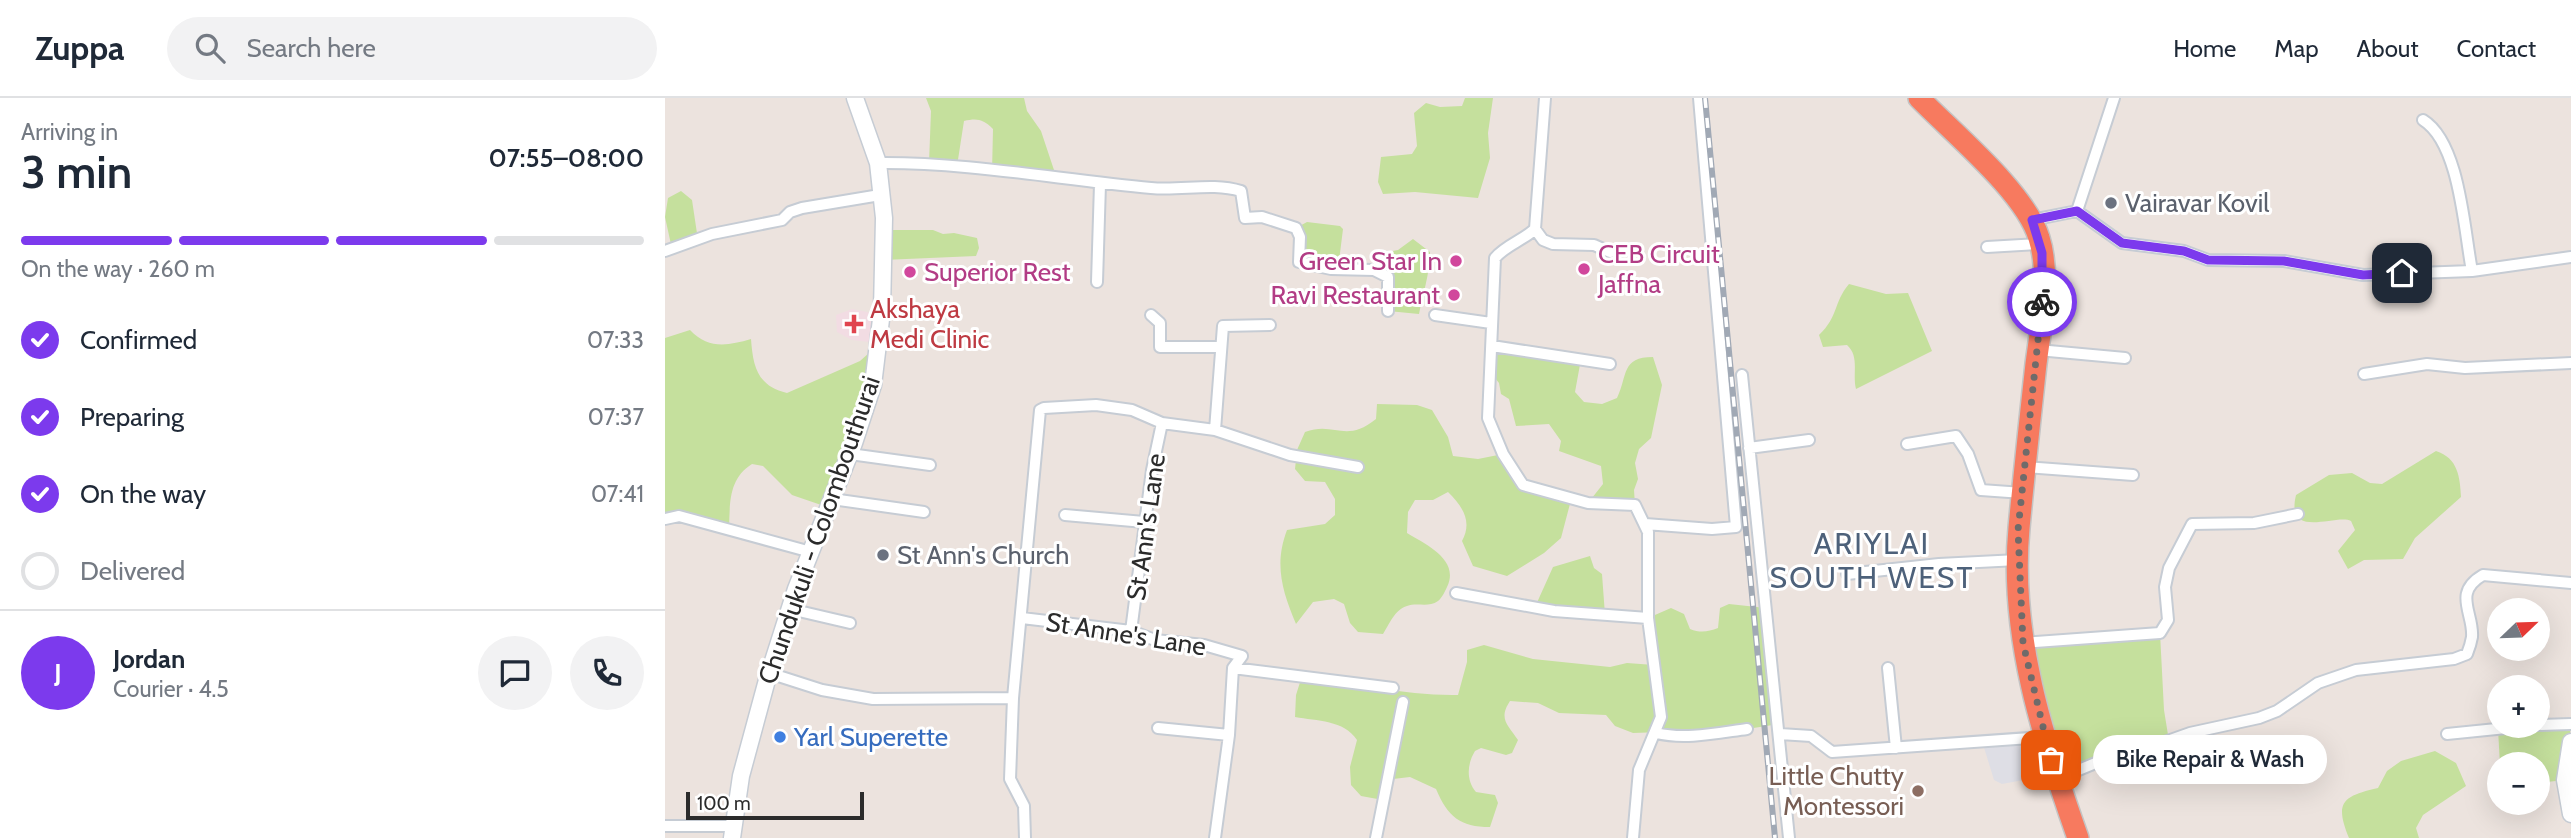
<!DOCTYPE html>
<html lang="en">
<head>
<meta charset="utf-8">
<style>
	:root { --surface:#fff; --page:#f2f2f3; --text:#1f2937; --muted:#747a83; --line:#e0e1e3; --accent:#7c3aed }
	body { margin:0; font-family:Cabin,sans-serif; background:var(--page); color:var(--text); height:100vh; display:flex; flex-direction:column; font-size:26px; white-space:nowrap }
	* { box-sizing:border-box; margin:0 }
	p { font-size:23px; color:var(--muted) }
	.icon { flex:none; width:38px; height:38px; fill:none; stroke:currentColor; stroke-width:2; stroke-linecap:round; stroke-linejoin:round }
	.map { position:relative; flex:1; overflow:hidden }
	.details { display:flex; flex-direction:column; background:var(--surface); width:665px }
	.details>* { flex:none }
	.needle { width:46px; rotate:67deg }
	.controls { position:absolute; left:1822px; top:500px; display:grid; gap:14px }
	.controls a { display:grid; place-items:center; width:63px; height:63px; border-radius:50%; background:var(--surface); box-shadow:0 7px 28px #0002; font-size:35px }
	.scale { position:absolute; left:21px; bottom:18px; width:178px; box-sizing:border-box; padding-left:7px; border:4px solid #2b2b2b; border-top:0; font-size:19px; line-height:24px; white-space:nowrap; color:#2b2b2b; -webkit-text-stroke:5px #fff; paint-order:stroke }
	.pin { position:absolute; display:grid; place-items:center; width:60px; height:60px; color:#fff; margin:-30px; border-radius:14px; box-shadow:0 4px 10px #0006 }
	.courier { position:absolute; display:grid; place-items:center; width:70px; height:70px; margin:-35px; border:5px solid #7c3aed; border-radius:50%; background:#fff; color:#222; box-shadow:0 2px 9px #0007 }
	.bubble { position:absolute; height:49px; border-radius:24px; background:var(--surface); box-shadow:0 7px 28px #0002; font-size:23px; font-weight:600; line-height:49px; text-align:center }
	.head em { font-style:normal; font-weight:600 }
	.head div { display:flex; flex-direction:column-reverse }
	.head { display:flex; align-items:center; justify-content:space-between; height:119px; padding:0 21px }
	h1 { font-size:46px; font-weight:600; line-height:52px }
	.bar { display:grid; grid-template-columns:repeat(4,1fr); gap:10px 7px; align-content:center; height:84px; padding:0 21px }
	.bar i { height:9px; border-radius:5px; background:var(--line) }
	.bar .active { background:var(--accent) }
	.bar p { grid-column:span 4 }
	.line { display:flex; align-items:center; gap:18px; padding:0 21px; border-top:2px solid var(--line) }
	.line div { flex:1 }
	.round { display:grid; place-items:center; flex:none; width:74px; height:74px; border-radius:37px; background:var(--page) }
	ol { padding:0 21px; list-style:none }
	li { display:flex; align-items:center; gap:21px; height:77px }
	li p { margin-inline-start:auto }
	li .icon { padding:7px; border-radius:50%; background:var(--accent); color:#fff; stroke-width:4 }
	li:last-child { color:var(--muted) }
	li i { width:38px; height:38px; border:4px solid var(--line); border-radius:50% }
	header { display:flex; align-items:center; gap:42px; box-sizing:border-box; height:98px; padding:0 35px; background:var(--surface); border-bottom:2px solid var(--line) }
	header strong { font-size:33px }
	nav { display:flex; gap:38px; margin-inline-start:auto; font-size:24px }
	.search { width:490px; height:63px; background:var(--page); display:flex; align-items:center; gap:18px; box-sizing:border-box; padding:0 24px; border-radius:38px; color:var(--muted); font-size:26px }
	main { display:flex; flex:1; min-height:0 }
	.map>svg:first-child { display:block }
	.industrial { fill:#dedee5 }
	.medical { fill:#f2dce3 }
	.grass { fill:#c5e09d }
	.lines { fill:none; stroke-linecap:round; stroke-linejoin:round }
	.street-casing { stroke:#c6ccd4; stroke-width:14 }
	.secondary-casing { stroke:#c6ccd4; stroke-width:19 }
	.highway-casing { stroke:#c4c4c4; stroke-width:24 }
	.street { stroke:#fff; stroke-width:10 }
	.secondary { stroke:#fff; stroke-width:16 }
	.highway { stroke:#f77a5f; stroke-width:21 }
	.rail-casing { stroke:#a1a9b5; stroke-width:6 }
	.rail { stroke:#fff; stroke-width:3.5; stroke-dasharray:10; stroke-linecap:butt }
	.done { stroke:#6f6b6a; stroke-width:7; stroke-dasharray:0 12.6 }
	.route { stroke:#7c3aed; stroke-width:9 }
	.worship-dot { fill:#6b7280; stroke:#fff; stroke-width:2.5 }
	.hotel-dot { fill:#d1479c; stroke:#fff; stroke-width:2.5 }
	.health-dot { fill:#e0444e; stroke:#fff; stroke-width:2.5 }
	.shop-dot { fill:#3f7fe0; stroke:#fff; stroke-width:2.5 }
	.education-dot { fill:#8d6e63; stroke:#fff; stroke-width:2.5 }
	.labels { text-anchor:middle; stroke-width:6; stroke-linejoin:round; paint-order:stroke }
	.worship-label { font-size:26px; fill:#5b616d; stroke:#fff; text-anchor:start }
	.hotel-label { font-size:26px; fill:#b23c85; stroke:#fff; text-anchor:start }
	.health-label { font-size:26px; fill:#be3a42; stroke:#fff; text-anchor:start }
	.street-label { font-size:26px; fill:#2b2b2b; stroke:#fff }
	.shop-label { font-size:26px; fill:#366cbe; stroke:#fff; text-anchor:start }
	.education-label { font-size:26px; fill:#785e54; stroke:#fff; text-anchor:end }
	.quarter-label { font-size:30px; letter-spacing:2px; fill:#4d617a; stroke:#fff }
</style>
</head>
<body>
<header>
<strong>Zuppa</strong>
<div class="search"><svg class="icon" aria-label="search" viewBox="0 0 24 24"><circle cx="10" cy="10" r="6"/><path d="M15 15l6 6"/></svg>Search here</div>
<nav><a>Home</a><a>Map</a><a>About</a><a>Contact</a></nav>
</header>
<main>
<section class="details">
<div class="head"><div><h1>3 min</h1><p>Arriving in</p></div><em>07:55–08:00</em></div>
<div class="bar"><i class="active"></i><i class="active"></i><i class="active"></i><i></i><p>On the way · 260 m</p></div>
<ol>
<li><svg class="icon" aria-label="check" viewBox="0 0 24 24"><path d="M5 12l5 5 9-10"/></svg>Confirmed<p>07:33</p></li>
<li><svg class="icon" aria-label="check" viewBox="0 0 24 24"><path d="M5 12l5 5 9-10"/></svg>Preparing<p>07:37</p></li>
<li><svg class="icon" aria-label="check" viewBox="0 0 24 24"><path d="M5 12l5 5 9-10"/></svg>On the way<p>07:41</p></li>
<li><i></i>Delivered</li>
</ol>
<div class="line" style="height:126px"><b class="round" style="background:var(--accent);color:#fff">J</b><div><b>Jordan</b><p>Courier · 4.5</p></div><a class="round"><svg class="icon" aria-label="chat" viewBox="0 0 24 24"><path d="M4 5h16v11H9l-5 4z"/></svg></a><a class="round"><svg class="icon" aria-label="phone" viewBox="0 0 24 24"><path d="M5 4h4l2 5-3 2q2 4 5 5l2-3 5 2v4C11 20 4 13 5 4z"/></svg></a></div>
</section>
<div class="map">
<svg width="1906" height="740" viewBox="0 0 1906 740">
	<rect width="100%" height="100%" fill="#ece3de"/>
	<path class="industrial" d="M1378,639L1391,676L1337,686L1329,682L1317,643Z"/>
	<path class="medical" d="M187,211L207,215L205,244L187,242L172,234L171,217Z"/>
	<path class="grass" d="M261,0H359L362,13L376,33L392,81L327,74L328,31C318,21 312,20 299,23L292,68L264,65L266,13Z
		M800,0H828L823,35L825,60L813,100L750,94L718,96L713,84L716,59L747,56L752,48L749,15L761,5L775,9L797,8Z
		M16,93L27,102L33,142L7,151L0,119L3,100Z
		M642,124L675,128L678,131L673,171L634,164L631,130Z
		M219,132H268L278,136L289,135L312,140L314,150L311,158L218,162Z
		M748,141L765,154C765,175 758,195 754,216L723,213V180L709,172L722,154L733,152Z
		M1184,186L1221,196L1243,195L1267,253L1191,291C1187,275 1195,259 1182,247L1158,249L1154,237C1174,218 1168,205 1184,186Z
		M25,232C43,251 62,248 86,241C88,268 92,288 122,295L195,263L213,247L162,409L127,397L98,368L87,366C63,381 65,406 64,431L0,421V240Z
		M827,248L916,261L910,294L919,304L937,306L952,300C963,277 956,259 988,259L997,287L986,340L974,351L970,365L973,381L969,392L970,407L923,405L938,386L936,368L894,353L896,343L884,326L851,328L844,301L836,296L834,285L826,275Z
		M712,306L752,307L767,312L783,339L788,358L813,361L838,356L858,387L906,402L896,440L879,455L842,478L808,468L797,443C808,423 797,408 783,394L768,402H750L743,414L742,435C762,447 795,462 782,489C780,493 777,500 773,503C763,510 752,504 742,508C730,511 724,527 718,536L693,534L685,525L679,506L669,501L648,504L631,526C617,493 609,466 622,432L660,426L670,417V401L660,384L640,383L630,371L632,352L640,334C670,323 680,346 711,321Z
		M1771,353C1793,360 1795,379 1796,399L1750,440L1738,461L1699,462L1683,471L1673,453L1690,432L1686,423C1672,415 1620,443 1631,397L1664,377L1687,375L1705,385L1717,386Z
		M925,458L929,470L937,476L940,517L870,509L888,469Z
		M1064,506L1101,510L1114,626L1082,631L968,635L950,628L941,617L894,615L873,605L845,603C833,621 843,627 853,642L847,655L841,657L816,650L810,653C802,666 801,682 811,694L830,697L833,705L825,729C795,729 783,719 771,691L745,679L728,681L718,702L696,698L686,687L685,669L692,642C679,622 652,623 630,619L631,597L637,578C689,585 741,598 793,597L802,564V552L819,547L868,561L945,569L962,565L989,567L983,520L1006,510L1019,516L1025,531C1035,535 1043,534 1053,530L1055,510Z
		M1495,535L1499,612L1504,643L1392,681L1358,545Z
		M1906,626L1900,682L1873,685L1872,667H1835L1833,631Z
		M1770,653L1791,665L1801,688L1758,717L1751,730L1754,740H1684C1669,704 1678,698 1713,690L1722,673L1736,663Z"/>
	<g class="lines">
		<g class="street-casing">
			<path id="street" d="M880,0L870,131C857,143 841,147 830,160L823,320L838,356L858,387L923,405L970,407L983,434V520L996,619L974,672L968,740
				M1758,22C1795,45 1799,132 1807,173
				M213,65C304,64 396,82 486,90C517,93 547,84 576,93L580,120L597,119L631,130L635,139L634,164L666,171L709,172L723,179V213
				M1412,113L1457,145L1519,153L1543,162L1619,163L1698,177L1807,173L1906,159
				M1367,122L1412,113L1449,0
				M870,131L878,142L888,146L929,147L945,154L965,151
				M1322,149L1375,146
				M0,153L47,136L117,122L125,114L137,110L215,97
				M432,184L435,86
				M486,217L495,225V249H556
				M770,217L826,225
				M827,248L945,266
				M1373,252L1460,260
				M1699,276L1762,266L1800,270L1906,265
				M1077,277L1124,740
				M550,332L558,228L605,227
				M1242,346L1291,338L1303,356L1316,392L1358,395
				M1084,350L1144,342
				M185,356L265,367
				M1360,369L1468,377
				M167,401L259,414
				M400,417L479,424
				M0,421L14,418L146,454
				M980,426L1047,431L1071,429L1034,0
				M1182,476L1274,466L1353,462
				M791,495L889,513L983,520
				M125,511L185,525
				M357,520L466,533L490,542L539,547L577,558L568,570L564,637L550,740
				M466,533L487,372L497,325
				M1358,545L1495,535L1503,522L1500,489L1504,470L1527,426L1589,425L1633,416
				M568,570L728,590
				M1223,570L1231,650
				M104,575L157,592L208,601L348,600L375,312L379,310L431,307L467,312L497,325L550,332L625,357L693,369
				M348,600L345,681L359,708L360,740
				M1872,627L1906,626
				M493,630L564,637
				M991,635C1020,642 1052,635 1082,631
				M1115,636L1146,638L1167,654L1378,639
				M1782,636L1861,628
				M1392,681L1457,654L1477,652L1525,635L1594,620L1612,613L1653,585L1691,572L1789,561L1802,556C1804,551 1806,545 1807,539C1809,515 1787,495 1818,477L1906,485
				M0,728H69
				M711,740L738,604"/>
		</g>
		<g class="secondary-casing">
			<path id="secondary" d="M1906,644L1900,682L1906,716
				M67,740L76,678L102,582L131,491L189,345L208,287L217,213L219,120L213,65L190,0"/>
		</g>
		<g class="highway-casing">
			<path id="highway" d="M1254,0C1288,35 1361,95 1374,140C1386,178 1376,227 1371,266C1365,321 1359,375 1354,430C1344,536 1378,641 1413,740"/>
		</g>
		<use href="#street" class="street"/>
		<use href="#secondary" class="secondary"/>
		<use href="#highway" class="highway"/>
		<g class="rail-casing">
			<path id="rail" d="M1040,0L1110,740"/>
		</g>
		<use href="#rail" class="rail"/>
	</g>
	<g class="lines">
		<path class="done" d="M1377,204L1353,432L1358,545L1386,662"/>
		<path class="route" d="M1377,204V155L1367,122L1412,113L1457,145L1519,153L1543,162L1619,163L1698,177L1737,175"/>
	</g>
	<g class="worship-dot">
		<circle cx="1446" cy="105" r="7"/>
		<circle cx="218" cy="457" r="7"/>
	</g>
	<g class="hotel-dot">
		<circle cx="791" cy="163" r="7"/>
		<circle cx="919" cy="171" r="7"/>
		<circle cx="245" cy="174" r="7"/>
		<circle cx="789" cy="197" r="7"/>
	</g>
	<path class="health-dot" d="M185.5 215.5h7v7h7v7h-7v7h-7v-7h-7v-7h7z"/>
	<circle class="shop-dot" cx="115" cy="639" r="7"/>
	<circle class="education-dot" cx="1253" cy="693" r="7"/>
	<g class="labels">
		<g class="worship-label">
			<text x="1460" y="114">Vairavar Kovil</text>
			<text x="232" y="466">St Ann's Church</text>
		</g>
		<g class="hotel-label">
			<text x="933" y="165">CEB Circuit<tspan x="933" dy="30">Jaffna</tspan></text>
			<text x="777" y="172" text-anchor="end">Green Star In</text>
			<text x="259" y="183">Superior Rest</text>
			<text x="775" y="206" text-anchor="end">Ravi Restaurant</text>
		</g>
		<g class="health-label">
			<text x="205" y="220">Akshaya<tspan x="205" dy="30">Medi Clinic</tspan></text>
		</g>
		<g class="street-label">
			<text transform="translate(481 429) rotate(-82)" y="9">St Ann's Lane</text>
			<text transform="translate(154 432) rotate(-71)" y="9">Chundukuli - Colombouthurai</text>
			<text transform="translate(461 536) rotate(9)" y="9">St Anne's Lane</text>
		</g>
		<g class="shop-label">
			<text x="129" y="648">Yarl Superette</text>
		</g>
		<g class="education-label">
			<text x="1239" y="687">Little Chutty<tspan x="1239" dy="30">Montessori</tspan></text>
		</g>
		<g class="quarter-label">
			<text x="1207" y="456">ARIYLAI<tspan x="1207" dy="34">SOUTH WEST</tspan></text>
		</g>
	</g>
</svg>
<div class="controls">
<a><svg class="needle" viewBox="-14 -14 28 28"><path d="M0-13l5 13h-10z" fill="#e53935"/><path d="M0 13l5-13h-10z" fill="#747a83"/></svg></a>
<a>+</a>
<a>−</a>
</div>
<div class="scale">100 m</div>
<div class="pin" style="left:1386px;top:662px;background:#ea580c"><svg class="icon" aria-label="bag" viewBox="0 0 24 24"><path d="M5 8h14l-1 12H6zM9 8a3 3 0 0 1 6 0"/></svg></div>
<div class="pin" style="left:1737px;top:175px;background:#1f2937"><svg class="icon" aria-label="home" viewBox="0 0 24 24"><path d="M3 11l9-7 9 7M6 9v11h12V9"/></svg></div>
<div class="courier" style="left:1377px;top:204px"><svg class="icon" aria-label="bike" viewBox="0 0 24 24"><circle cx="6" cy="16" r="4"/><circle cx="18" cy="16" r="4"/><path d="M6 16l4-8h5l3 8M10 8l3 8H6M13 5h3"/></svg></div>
<div class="bubble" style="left:1428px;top:637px;width:234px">Bike Repair &amp; Wash</div>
</div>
</main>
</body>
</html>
